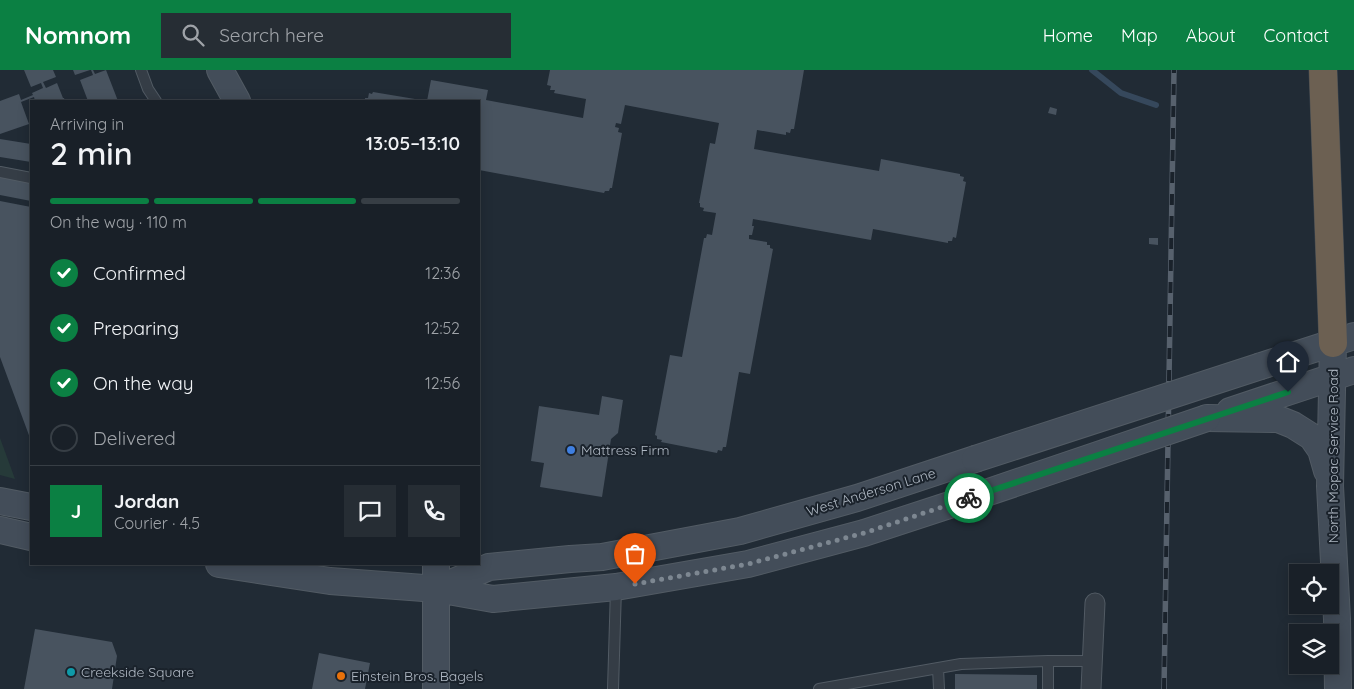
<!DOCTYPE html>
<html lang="en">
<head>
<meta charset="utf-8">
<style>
	:root { --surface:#192028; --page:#262d34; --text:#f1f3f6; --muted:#9fa3a8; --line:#373e45; --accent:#0b8043 }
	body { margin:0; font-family:Quicksand,sans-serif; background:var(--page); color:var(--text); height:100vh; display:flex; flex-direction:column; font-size:19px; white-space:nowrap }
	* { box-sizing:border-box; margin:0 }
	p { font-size:16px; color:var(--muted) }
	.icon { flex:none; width:28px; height:28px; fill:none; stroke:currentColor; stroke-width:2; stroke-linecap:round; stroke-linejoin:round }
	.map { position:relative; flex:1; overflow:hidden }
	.side { position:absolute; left:30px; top:30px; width:450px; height:465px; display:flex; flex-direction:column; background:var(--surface); border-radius:0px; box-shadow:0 2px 12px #0003,0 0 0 1px var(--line) }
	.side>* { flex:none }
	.fabs { position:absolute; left:1289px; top:494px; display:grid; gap:10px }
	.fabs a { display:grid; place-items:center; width:50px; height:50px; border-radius:0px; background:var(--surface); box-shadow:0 2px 12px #0003,0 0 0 1px var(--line); font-size:25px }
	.pin { position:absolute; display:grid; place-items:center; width:42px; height:42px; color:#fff; margin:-51px -21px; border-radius:50% 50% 50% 0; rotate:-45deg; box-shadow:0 0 5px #0007 }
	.pin .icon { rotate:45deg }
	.courier { position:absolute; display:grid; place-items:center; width:50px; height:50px; margin:-25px; border:4px solid #0b8043; border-radius:50%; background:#fff; color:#222; box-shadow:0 1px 6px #0007 }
	.summary em { font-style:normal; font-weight:600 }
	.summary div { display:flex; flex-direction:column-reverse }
	.summary { display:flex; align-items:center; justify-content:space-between; height:85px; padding:0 20px }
	h1 { font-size:32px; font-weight:600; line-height:38px }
	.bar { display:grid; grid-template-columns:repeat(4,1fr); gap:8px 5px; align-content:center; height:60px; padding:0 20px }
	.bar i { height:6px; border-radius:4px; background:var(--line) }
	.bar .active { background:var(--accent) }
	.bar p { grid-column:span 4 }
	.line { display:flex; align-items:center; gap:12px; padding:0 20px; border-top:1px solid var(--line) }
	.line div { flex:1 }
	.round { display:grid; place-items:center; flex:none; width:52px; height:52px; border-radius:0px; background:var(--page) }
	ol { padding:0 20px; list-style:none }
	li { display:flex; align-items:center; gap:15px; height:55px }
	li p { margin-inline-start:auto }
	li .icon { padding:5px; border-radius:50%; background:var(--accent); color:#fff; stroke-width:4 }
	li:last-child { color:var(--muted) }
	li i { width:28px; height:28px; border:2px solid var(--line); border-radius:50% }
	header { display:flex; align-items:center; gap:30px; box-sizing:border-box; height:70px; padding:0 25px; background:var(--accent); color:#fff }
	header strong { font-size:24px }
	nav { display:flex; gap:28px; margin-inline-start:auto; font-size:18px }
	.search { width:350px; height:45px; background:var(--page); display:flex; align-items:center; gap:12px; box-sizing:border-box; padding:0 18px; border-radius:0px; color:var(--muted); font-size:19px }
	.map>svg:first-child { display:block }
	.green { fill:#263a39 }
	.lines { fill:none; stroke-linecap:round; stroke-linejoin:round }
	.stream { stroke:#36485c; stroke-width:6 }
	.building { fill:#48535f }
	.lane-casing { stroke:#525b64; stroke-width:12 }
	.street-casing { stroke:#525b64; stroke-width:21 }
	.secondary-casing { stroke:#525b64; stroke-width:28 }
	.highway-casing { stroke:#3f4851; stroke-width:29 }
	.lane { stroke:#353d46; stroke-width:10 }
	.street { stroke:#353d46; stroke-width:19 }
	.secondary { stroke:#434d59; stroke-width:26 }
	.highway { stroke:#6c6052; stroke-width:28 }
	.rail-casing { stroke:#57616d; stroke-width:5.5 }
	.rail { stroke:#1a222b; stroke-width:4; stroke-dasharray:11; stroke-linecap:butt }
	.secondary-bridge-casing { stroke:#525b64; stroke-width:28; stroke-linecap:butt }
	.secondary-bridge { stroke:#434d59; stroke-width:26 }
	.done { stroke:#7d8791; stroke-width:5; stroke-dasharray:0 9 }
	.route { stroke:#0b8043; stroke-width:6 }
	.shop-dot { fill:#3f7fe0; stroke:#1a222b; stroke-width:2 }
	.culture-dot { fill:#0f9aa8; stroke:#1a222b; stroke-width:2 }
	.food-dot { fill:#e8710a; stroke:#1a222b; stroke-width:2 }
	.labels { text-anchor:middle; stroke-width:4; stroke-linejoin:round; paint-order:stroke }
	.poi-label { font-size:14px; fill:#afb8c3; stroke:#1a222b; text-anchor:start }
	.street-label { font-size:14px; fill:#afb8c3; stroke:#1a222b }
</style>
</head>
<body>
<header>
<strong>Nomnom</strong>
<div class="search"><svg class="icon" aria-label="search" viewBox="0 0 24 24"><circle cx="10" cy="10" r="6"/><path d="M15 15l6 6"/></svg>Search here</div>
<nav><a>Home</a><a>Map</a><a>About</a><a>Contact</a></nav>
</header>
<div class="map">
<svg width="1354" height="619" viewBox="0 0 1354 619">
	<rect width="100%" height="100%" fill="#212b35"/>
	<path class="green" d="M0,368L15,409L0,405Z"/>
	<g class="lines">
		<path class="stream" d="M1092,0L1121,23L1156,35"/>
	</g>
	<path class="building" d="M24,0H53L56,7L43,12L46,18L57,13L63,28H64L65,31H35L34,27L21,32L29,54L0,64V31L19,24L21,30L33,25L32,23L43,18L41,13L31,17Z
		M73,0H90L75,5Z
		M91,0H93L95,4L106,0L118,31H88L80,10L93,5Z
		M550,0H804L794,59H791L790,63L786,62V65L757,60L754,79L879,101L881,89L960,104V106L964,107L963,111L966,112L956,168L953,167L952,171H948V173L873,159L871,170L753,149L752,156H754L752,165H749V169L767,172V175H770V178L773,179L750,304L739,302L726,377H723L722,381L718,380L717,383L661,372L662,370L657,369V366L655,365L670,285L682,287L704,168H706L707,164L712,165L716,143L703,141L704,138L700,137V133H699L710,73L715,74L719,53L625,35L621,54L616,53L615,57L619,58L618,62L622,63L612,118H610L609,121H605L604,123L479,100V31H427L431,10L488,20L486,30L583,48L586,29L554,23L555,20H550L551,16L547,15Z
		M373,22L421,30V31H365V28H368L369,23L372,24Z
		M1050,37L1057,39L1056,45L1048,43Z
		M0,69L31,74V92L0,87Z
		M0,106L31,112V131L0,125Z
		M0,131L31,137V368H30L0,287Z
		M1149,168H1158V175L1149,174Z
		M602,326L623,330L618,363L611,369L602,427L540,417L544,393L531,391L539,336L599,345Z
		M35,559L112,572L117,586L112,619H24Z
		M319,583L370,593L365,619H312Z
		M955,604L1037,605V619H955Z"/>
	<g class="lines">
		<g class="lane-casing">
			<path id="lane" d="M141,0L148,19L156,31
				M0,102L31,108
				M1048,591V619
				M938,598L939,619
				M613,619L616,518
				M819,619L961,594L1048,591H1093"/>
		</g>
		<g class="street-casing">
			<path id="street" d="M1091,619L1095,533"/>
		</g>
		<g class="secondary-casing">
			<path id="secondary" d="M220,0L237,31
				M1333,273L1330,416L1337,549L1338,619
				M1261,296L1354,266
				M1230,341L1354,300
				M1207,348L1278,349L1293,355L1312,367L1321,380L1327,401
				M0,431L31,437
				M0,460L31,467
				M219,494L330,511L437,519L493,529L616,517L748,494L864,463L977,426
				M437,519L489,497L570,489L602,487L740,461L857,428L975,389
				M436,619V494"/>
		</g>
		<g class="highway-casing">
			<path id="highway" d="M1323,0L1333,273"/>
		</g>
		<use href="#lane" class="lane"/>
		<use href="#street" class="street"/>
		<use href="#secondary" class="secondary"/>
		<use href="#highway" class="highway"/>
		<g class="rail-casing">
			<path id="rail" d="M1164,619L1174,0"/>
		</g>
		<use href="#rail" class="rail"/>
		<g class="secondary-bridge-casing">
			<path id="secondary-bridge" d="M975,389L1261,296
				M977,426L1207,348"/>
		</g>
		<use href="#secondary-bridge" class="secondary-bridge"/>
	</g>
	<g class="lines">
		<path class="done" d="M635,514L748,494L864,463L969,428"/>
		<path class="route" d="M969,428L1288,322"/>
	</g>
	<circle class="shop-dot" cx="571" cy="380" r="5"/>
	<circle class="culture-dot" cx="71" cy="602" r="5"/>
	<circle class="food-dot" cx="341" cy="606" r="5"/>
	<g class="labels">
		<g class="poi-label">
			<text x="581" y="385">Mattress Firm</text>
			<text x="81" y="607">Creekside Square</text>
			<text x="351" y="611">Einstein Bros. Bagels</text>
		</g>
		<g class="street-label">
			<text transform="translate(1333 386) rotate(-90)" y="5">North Mopac Service Road</text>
			<text transform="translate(871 422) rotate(-17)" y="5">West Anderson Lane</text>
		</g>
	</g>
</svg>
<div class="fabs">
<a><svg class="icon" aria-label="locate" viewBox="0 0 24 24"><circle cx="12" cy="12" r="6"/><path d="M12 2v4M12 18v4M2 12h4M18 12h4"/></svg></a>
<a><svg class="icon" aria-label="layers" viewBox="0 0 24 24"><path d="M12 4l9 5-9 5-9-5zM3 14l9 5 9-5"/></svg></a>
</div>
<div class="pin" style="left:635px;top:514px;background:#ea580c"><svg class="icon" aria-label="bag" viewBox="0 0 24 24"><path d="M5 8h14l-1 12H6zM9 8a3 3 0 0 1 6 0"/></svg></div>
<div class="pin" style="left:1288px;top:322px;background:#1f2937"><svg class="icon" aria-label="home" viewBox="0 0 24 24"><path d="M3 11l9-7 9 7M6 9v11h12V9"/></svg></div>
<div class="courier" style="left:969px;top:428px"><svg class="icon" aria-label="bike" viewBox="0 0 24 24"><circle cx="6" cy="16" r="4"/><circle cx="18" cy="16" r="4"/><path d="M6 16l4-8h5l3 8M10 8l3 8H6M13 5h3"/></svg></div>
<section class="side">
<div class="summary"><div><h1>2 min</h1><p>Arriving in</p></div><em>13:05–13:10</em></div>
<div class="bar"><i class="active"></i><i class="active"></i><i class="active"></i><i></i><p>On the way · 110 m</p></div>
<ol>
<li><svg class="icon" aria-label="check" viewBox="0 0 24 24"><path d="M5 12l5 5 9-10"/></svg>Confirmed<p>12:36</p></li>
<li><svg class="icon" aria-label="check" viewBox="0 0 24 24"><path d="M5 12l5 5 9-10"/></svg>Preparing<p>12:52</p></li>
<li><svg class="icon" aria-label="check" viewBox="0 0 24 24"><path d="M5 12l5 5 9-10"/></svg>On the way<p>12:56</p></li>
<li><i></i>Delivered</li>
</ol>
<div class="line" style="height:90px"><b class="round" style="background:var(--accent);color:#fff">J</b><div><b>Jordan</b><p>Courier · 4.5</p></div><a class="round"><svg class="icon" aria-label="chat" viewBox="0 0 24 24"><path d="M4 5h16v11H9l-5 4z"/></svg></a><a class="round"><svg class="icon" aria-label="phone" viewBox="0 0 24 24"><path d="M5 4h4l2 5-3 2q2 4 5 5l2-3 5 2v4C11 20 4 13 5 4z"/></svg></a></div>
</section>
</div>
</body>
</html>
